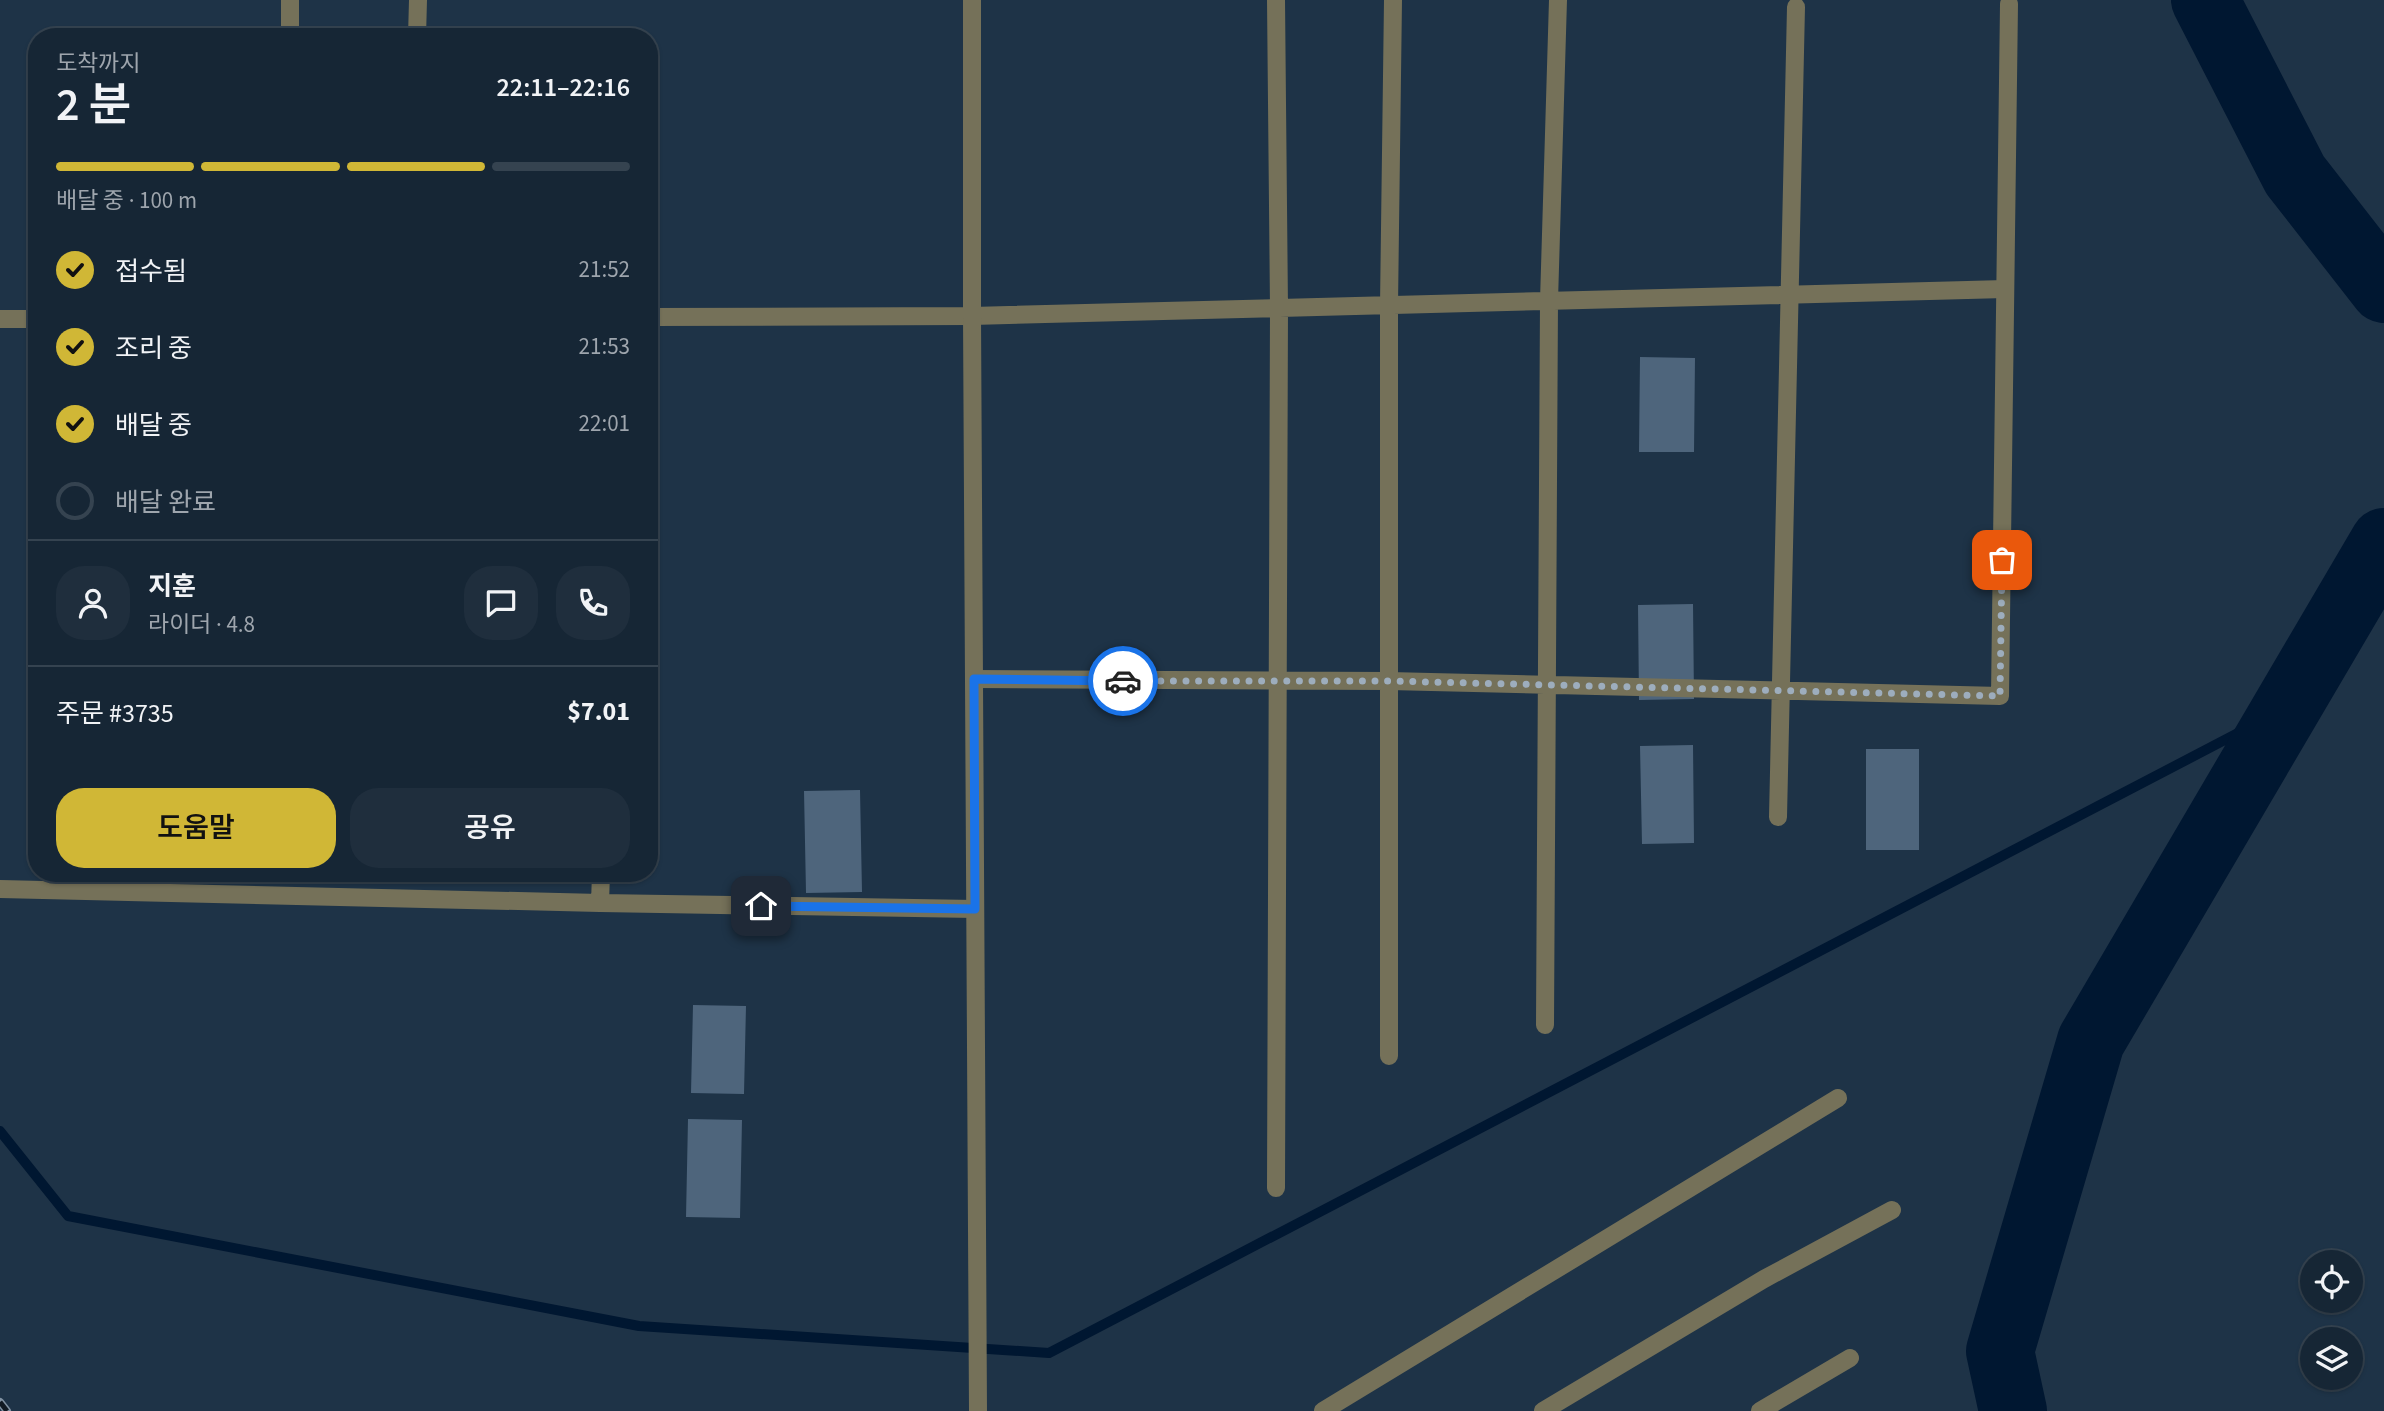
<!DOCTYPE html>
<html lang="ko">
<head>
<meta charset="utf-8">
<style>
	:root { --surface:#162635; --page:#1f2e3d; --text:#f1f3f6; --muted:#9ea5ad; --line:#354350; --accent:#d0b736 }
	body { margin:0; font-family:"Source Sans 3","Noto Sans KR",sans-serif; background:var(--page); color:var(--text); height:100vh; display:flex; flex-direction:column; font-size:26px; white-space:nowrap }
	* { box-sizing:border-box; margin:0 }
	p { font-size:23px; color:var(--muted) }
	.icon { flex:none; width:38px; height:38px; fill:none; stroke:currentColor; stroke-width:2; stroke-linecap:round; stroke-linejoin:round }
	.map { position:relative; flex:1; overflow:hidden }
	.side { position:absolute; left:28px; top:28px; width:630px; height:854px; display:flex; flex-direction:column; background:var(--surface); border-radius:28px; box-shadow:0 2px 5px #0004,0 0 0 2px var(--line) }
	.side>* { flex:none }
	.tools { position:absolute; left:2300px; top:1250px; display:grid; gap:14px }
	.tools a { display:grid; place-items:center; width:63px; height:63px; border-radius:50%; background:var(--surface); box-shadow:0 2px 5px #0004,0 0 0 2px var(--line); font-size:35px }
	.pin { position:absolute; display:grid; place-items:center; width:60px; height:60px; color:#fff; margin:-30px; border-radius:14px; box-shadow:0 4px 10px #0006 }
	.courier { position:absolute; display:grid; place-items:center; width:70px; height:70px; margin:-35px; border:5px solid #1a73e8; border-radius:50%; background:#fff; color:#222; box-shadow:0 2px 9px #0007 }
	.overview em { font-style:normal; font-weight:600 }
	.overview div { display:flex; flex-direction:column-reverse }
	.overview { display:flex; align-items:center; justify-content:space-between; height:119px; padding:0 28px }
	h1 { font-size:46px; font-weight:600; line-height:52px }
	.bar { display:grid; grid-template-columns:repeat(4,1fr); gap:10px 7px; align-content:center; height:84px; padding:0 28px }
	.bar i { height:9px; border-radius:5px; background:var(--line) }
	.bar .selected { background:var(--accent) }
	.bar p { grid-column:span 4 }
	.line { display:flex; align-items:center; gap:18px; padding:0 28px; border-top:2px solid var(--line) }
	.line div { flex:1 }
	.round { display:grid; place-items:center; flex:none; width:74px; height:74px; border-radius:28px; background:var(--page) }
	ol { padding:0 28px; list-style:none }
	li { display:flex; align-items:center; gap:21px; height:77px }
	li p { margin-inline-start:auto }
	li .icon { padding:7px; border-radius:50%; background:var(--accent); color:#111; stroke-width:4 }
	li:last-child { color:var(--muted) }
	li i { width:38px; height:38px; border:4px solid var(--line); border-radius:50% }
	.cta { display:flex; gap:14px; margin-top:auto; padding:14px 28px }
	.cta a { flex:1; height:80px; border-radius:28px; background:var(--accent); color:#111; font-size:28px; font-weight:600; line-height:80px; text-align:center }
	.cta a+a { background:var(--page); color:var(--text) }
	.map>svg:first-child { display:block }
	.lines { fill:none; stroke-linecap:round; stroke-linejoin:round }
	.stream { stroke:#001731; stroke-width:10 }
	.river { stroke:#001731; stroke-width:68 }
	.building { fill:#4e657c }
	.minor { stroke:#757159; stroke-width:18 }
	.tertiary { stroke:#757159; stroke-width:18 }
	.rail-casing { stroke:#8091a2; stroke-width:8 }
	.rail { stroke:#111a23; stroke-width:5; stroke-dasharray:16; stroke-linecap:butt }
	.done { stroke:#9dadbd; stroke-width:7; stroke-dasharray:0 12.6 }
	.route { stroke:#1a73e8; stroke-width:9 }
</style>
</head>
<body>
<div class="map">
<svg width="2384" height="1411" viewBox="0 0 2384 1411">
	<rect width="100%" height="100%" fill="#1e3347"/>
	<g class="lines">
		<path class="stream" d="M0,1131L68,1216L639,1326L1049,1353L2286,708"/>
		<path class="river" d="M2205,0L2295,175L2384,289
			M2013,1411L2000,1351L2091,1041L2384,542"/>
	</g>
	<path class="building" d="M1640,357L1695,358L1694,452H1639Z
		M1693,604L1694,699L1639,700L1638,605Z
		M1693,745L1694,843L1642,844L1640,746Z
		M1866,749H1919V850H1866Z
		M860,790L862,892L806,893L804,791Z
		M693,1005L746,1006L744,1094L691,1093Z
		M688,1119L742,1120L740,1218L686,1217Z"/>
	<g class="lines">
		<path class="minor" d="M290,37V0
			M417,37L418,0
			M649,317L972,316L2005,289
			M0,319H37
			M974,679L1389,681L2000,696L2009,4
			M1778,817L1796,7
			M0,889L600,903L975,909
			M600,903L601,873
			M1545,1025L1549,301L1558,0
			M1389,1056V305L1393,0
			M1276,1188L1279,308L1276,0
			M1323,1411L1838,1098
			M1543,1411L1764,1279L1892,1210
			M1760,1411L1850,1358"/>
		<path class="tertiary" d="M972,0V316L978,1411"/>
		<g class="rail-casing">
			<path id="rail" d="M0,1402L7,1411"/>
		</g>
		<use href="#rail" class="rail"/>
	</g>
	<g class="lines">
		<path class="done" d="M1123,681H1389L2000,696L2002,560"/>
		<path class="route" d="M761,906L975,909L974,679L1123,681"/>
	</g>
</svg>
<div class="tools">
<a><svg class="icon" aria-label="locate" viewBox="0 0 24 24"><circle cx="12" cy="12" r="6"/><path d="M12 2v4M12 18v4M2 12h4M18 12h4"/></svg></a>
<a><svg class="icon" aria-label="layers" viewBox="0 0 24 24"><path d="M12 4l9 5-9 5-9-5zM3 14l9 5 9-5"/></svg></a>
</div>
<div class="pin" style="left:2002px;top:560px;background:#ea580c"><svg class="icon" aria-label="bag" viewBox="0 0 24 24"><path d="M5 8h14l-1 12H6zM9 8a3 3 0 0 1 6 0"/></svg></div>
<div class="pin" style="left:761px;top:906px;background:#1f2937"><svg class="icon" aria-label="home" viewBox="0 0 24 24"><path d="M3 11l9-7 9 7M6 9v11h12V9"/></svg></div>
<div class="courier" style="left:1123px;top:681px"><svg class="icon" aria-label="car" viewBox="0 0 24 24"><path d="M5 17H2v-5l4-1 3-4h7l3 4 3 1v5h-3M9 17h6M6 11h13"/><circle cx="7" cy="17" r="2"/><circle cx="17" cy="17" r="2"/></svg></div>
<section class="side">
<div class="overview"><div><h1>2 분</h1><p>도착까지</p></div><em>22:11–22:16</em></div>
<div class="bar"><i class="selected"></i><i class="selected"></i><i class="selected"></i><i></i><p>배달 중 · 100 m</p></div>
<ol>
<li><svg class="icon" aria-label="check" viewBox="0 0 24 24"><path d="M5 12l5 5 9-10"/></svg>접수됨<p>21:52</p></li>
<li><svg class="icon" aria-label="check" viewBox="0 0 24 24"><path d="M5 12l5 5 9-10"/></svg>조리 중<p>21:53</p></li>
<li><svg class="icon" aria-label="check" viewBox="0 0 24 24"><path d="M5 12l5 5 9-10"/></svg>배달 중<p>22:01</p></li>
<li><i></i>배달 완료</li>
</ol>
<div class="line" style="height:126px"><a class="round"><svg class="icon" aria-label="person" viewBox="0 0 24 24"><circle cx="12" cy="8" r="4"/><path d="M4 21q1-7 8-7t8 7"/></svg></a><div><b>지훈</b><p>라이더 · 4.8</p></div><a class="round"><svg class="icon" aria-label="chat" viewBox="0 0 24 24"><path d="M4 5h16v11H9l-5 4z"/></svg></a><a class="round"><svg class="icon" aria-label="phone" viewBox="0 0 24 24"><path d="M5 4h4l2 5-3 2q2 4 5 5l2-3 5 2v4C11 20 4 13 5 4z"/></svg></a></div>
<div class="line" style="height:91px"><div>주문 #3735</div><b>$7.01</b></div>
<div class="cta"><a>도움말</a><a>공유</a></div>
</section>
</div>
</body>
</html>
